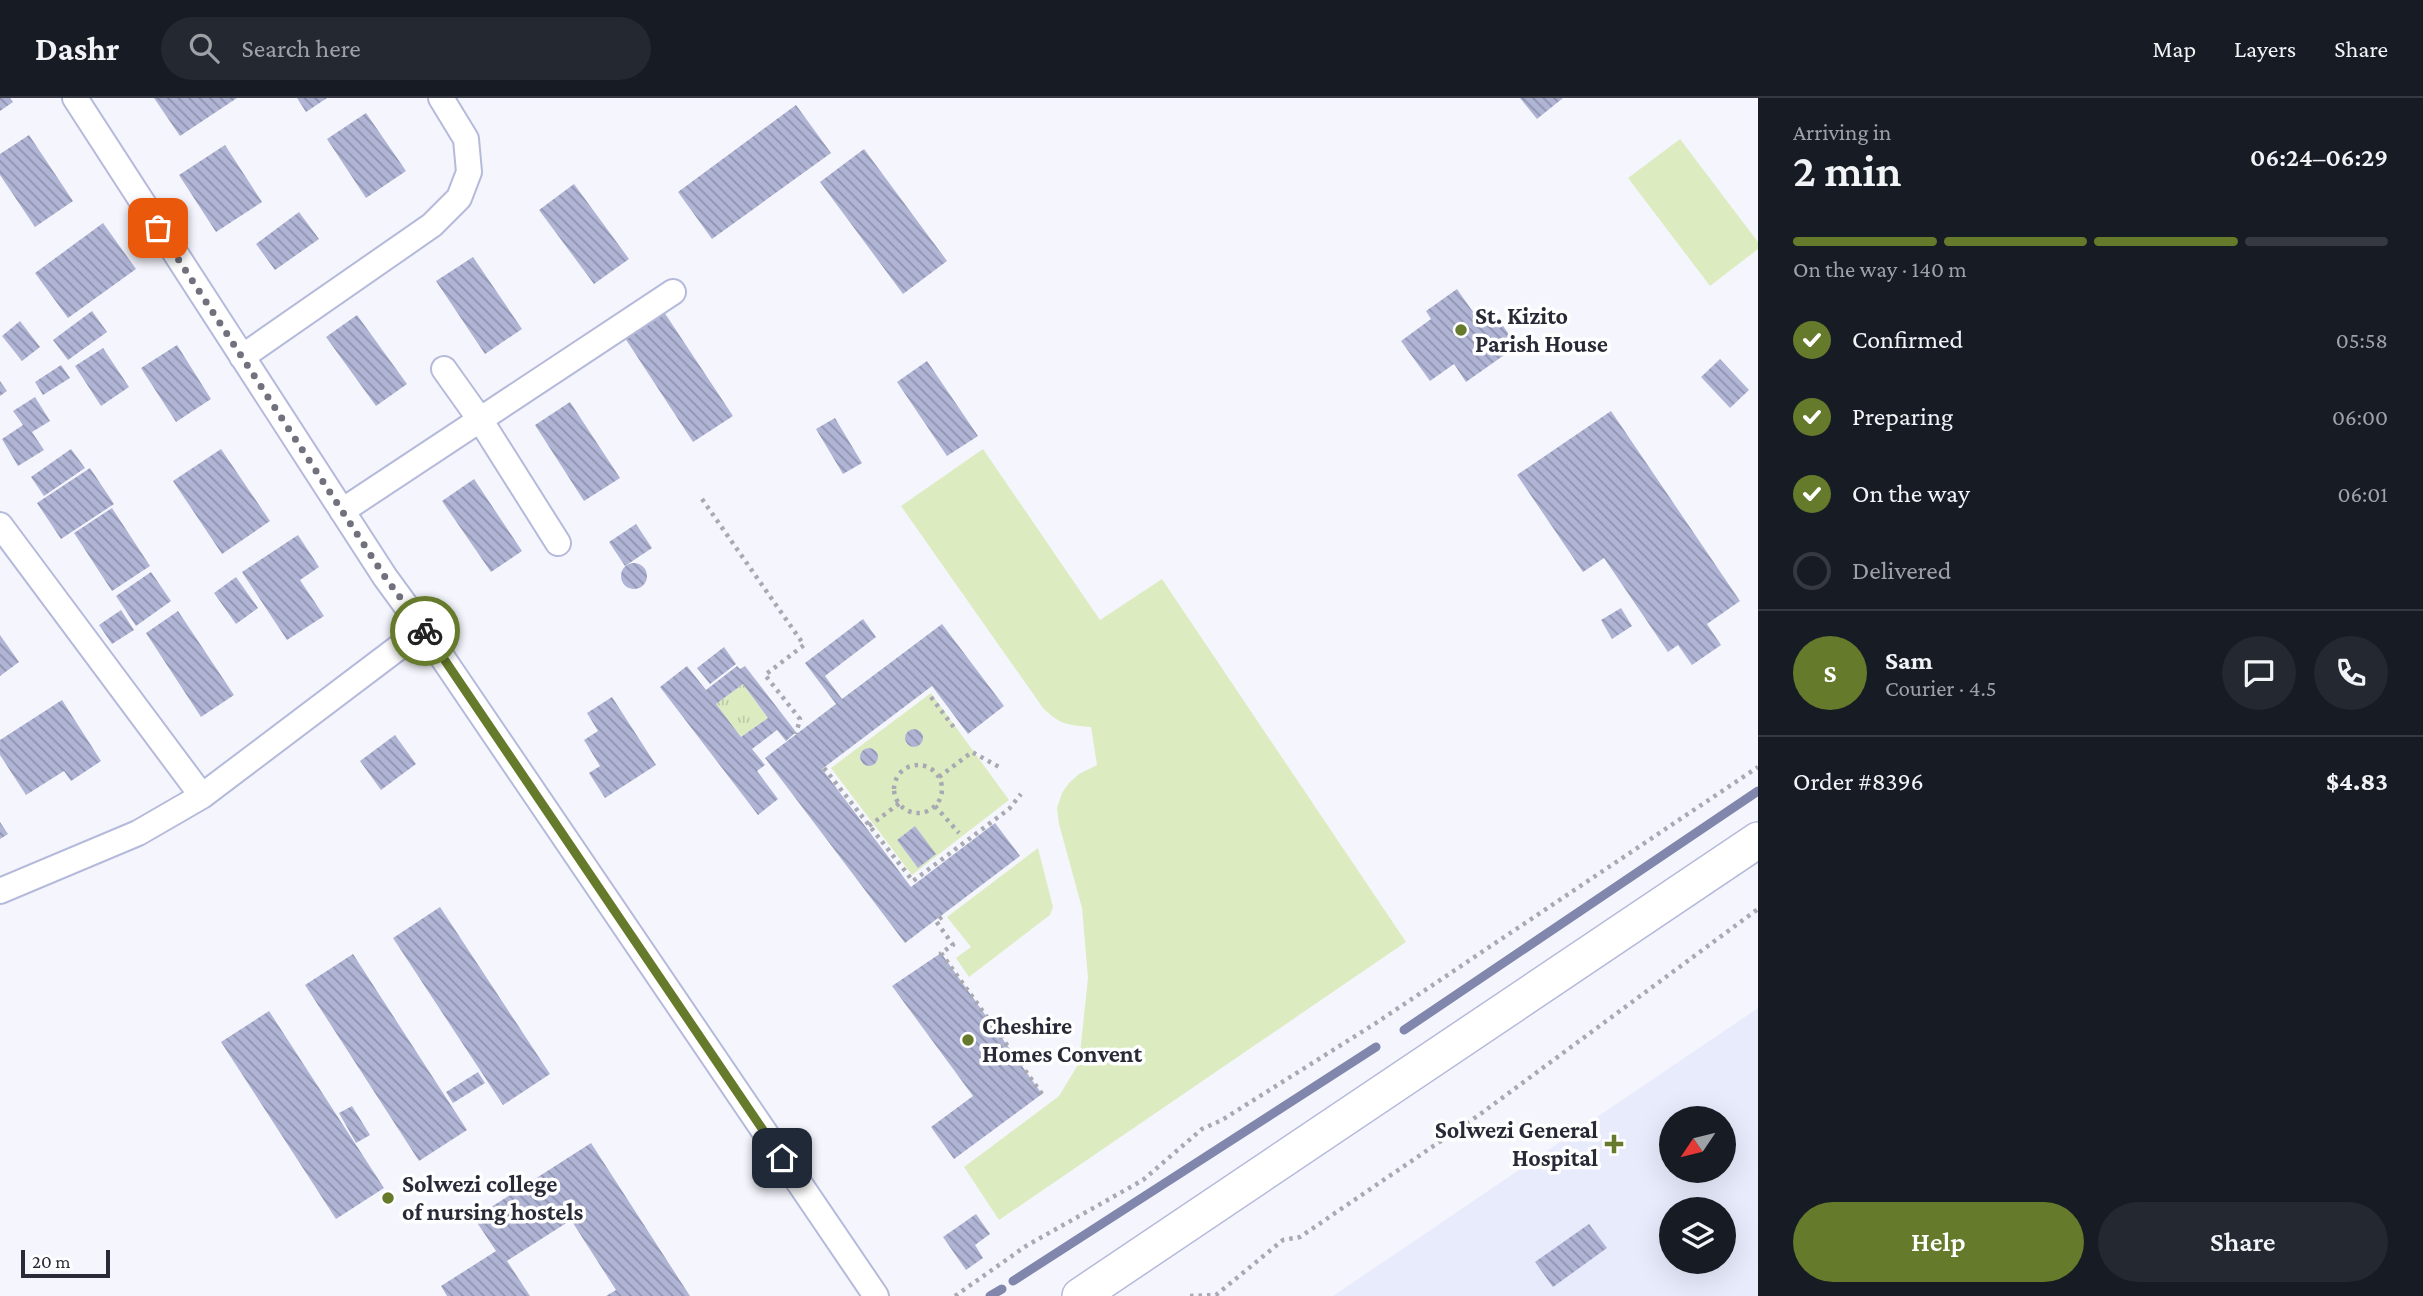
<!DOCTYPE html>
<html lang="en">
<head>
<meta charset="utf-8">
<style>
	:root { --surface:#171b24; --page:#242831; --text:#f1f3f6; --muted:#9ea1a6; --line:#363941; --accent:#667a2b }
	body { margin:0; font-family:"Crimson Pro",serif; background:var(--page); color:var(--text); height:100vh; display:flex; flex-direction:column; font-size:26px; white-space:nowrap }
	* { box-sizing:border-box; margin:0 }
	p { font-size:23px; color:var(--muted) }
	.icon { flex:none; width:38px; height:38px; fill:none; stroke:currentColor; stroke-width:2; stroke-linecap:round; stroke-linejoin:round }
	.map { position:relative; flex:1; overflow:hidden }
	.details { display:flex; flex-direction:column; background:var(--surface); width:665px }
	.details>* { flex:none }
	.needle { width:46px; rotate:235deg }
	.fabs { position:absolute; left:1659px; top:1008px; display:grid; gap:14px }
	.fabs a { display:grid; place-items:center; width:77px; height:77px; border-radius:50%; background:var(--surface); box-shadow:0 7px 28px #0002; font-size:35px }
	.scale { position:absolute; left:21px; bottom:18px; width:89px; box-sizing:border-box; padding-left:7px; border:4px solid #292a37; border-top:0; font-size:19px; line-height:24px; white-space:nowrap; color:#292a37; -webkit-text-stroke:5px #fff; paint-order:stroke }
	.pin { position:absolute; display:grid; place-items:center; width:60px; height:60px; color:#fff; margin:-30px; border-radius:14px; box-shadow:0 4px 10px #0006 }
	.courier { position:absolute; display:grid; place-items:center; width:70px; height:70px; margin:-35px; border:5px solid #667a2b; border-radius:50%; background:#fff; color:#222; box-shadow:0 2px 9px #0007 }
	.summary em { font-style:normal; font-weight:600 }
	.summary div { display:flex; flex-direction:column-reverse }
	.summary { display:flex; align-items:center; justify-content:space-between; height:119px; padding:0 35px }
	h1 { font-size:46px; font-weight:600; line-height:52px }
	.bar { display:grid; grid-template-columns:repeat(4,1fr); gap:10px 7px; align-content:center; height:84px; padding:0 35px }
	.bar i { height:9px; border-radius:5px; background:var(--line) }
	.bar .active { background:var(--accent) }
	.bar p { grid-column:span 4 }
	.line { display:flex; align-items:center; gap:18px; padding:0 35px; border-top:2px solid var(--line) }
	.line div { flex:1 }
	.round { display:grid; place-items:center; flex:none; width:74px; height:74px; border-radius:37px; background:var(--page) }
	ol { padding:0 35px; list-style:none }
	li { display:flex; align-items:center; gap:21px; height:77px }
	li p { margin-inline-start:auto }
	li .icon { padding:7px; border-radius:50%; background:var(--accent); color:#fff; stroke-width:4 }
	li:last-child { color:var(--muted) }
	li i { width:38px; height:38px; border:4px solid var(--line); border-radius:50% }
	.cta { display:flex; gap:14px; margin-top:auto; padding:14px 35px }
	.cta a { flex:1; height:80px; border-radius:42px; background:var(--accent); color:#fff; font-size:28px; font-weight:600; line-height:80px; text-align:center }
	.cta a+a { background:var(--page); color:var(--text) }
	header { display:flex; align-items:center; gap:42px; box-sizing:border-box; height:98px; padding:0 35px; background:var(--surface); border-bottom:2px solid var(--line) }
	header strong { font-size:33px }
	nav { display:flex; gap:38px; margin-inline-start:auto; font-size:24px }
	.search { width:490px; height:63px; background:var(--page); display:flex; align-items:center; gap:18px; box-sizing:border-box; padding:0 24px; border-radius:38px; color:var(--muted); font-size:26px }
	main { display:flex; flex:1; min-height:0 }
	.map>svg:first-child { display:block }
	.built { fill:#e8ebfc; fill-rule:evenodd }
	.grass { fill:url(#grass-tufts) }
	.garden { fill:#ddebc1; fill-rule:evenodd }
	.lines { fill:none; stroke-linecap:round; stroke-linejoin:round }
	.stream { stroke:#8186ad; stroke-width:9 }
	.building { fill:url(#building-back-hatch); fill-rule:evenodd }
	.minor-casing { stroke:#b5badb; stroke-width:28 }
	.secondary-casing { stroke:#b5badb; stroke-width:38 }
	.path { stroke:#a8a9b2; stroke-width:4.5; stroke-dasharray:3.5 5; stroke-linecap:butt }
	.minor { stroke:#fff; stroke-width:24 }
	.secondary { stroke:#fff; stroke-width:35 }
	.done { stroke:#70717c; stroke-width:7; stroke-dasharray:0 12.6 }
	.route { stroke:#667a2b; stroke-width:9 }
	.poi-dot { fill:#667a2b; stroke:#fff; stroke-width:2.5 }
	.labels { text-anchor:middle; stroke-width:7; stroke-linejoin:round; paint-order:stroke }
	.poi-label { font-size:24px; font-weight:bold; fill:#292a37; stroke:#fff; text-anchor:start }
</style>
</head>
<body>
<header>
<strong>Dashr</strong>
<div class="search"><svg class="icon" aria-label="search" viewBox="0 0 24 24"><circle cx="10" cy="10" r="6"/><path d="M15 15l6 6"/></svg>Search here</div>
<nav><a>Map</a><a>Layers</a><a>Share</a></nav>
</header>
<main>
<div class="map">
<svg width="1758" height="1198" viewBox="0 0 1758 1198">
	<defs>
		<pattern id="grass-tufts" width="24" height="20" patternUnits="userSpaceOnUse" patternTransform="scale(1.75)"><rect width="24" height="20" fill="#ddebc1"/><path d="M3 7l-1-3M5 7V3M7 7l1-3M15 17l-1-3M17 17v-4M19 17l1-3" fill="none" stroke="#becaa6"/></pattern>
		<pattern id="building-back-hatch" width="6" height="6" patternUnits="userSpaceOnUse" patternTransform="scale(1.75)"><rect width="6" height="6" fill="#b0b4d5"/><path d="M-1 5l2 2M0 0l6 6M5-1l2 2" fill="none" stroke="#8f93ae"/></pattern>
	</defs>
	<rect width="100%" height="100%" fill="#f5f6fd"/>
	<path class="built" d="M1758,910V1198H1333ZM1671,1020H1724V1073H1671ZM1671,1111H1724V1164H1671Z"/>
	<path class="grass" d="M743,586L768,620L741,639L716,606Z"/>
	<path class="garden" d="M1680,41L1758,144V151L1710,188L1628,80Z
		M983,351L1100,522L1162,481L1406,844L999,1122L964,1069L1059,998L1079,965L1088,880L1082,810L1059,726L1057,710L1062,695L1069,685L1079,676L1097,667L1091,629C1068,627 1060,627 1043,610L901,408Z
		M931,595L1009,702L912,777L831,670ZM915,631L920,633L923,641L920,647L914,649L906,645L905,639L907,634ZM869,650L875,652L878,657L876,665L868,668L861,664L860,658L863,653ZM915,728L935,756L918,770L897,742Z
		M1038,750L1053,809L1050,817L969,879L956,860L971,849L947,819Z"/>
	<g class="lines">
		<path class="stream" d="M1404,932L1758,693
			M1013,1183L1376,949
			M990,1198L1002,1191"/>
	</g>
	<path class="building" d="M0,0H10L13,4L0,13Z
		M154,0H237L180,38Z
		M297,0H327L306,14Z
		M1520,0H1563L1537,21Z
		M796,7L831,55L712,141L678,94Z
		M366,15L406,73L366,100L327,41Z
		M29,37L73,103L35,129L0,77V56Z
		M225,47L262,104L216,134L179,77Z
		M864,51L947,163L903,196L820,84Z
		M574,86L629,161L594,186L539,112Z
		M299,114L319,141L275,172L256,146Z
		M103,125L136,171L68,220L35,175Z
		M473,159L522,231L485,256L436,183Z
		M1457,191L1478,221L1492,212L1517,248L1466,284L1454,266L1430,283L1401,243L1431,221L1426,213Z
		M92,213L107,234L68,262L53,242Z
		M664,214L733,318L693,344L625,240Z
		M357,217L407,286L376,308L326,239Z
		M20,223L40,249L22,263L2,238Z
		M177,247L211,301L176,324L141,270Z
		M103,250L129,289L101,308L75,268Z
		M1720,261L1749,292L1730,310L1701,279Z
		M927,263L978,338L947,358L897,284Z
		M61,267L70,280L43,297L35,284Z
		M0,283L7,293L0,298Z
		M35,299L50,323L32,334L44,352L18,368L2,341L23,327L13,313Z
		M570,304L620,380L584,403L535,327Z
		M1611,313L1740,503L1707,526L1721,547L1692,567L1678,547L1668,554L1604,460L1583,474L1517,377Z
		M835,320L862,365L843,376L816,331Z
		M71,351L85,370L44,398L31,379Z
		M221,351L270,423L222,456L173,383Z
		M90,370L114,406L61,441L37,405Z
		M474,381L522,453L491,474L442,403Z
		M112,410L150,468L112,493L74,435Z
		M636,426L652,450L625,468L609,444Z
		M298,437L319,469L300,482L324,518L287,542L242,474Z
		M621 478a13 13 0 1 1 26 0a13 13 0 1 1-26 0Z
		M151,474L171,503L136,528L116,498Z
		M236,479L258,510L236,526L214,495Z
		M1621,510L1632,528L1612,541L1601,522Z
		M121,512L134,532L112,546L99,527Z
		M178,513L234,597L201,619L146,535Z
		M863,521L876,539L825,578L842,601L942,526L1004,608L968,636L932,588L822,671L911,789L995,725L1020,758L905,845L765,660L836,606L805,565Z
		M0,537L19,564L0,578Z
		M724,549L736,566L710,586L697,570Z
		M687,568L706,592L737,568L740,571L745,568L796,634L786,643L777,632L752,651L765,667L757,673L778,701L758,717L660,589ZM743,586L768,620L741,639L716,606Z
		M612,599L656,667L605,700L589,675L600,668L584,642L598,633L587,615Z
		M62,602L101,663L71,683L64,673L26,697L0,657V642Z
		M905 640a9 9 0 1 1 18 0a9 9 0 1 1-18 0Z
		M395,637L416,666L381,692L360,663Z
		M860 659a9 9 0 1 1 18 0a9 9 0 1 1-18 0Z
		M0,724L8,736L0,741Z
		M915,728L936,756L918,770L897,742Z
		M440,809L550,976L503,1007L393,840Z
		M941,855L1042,996L954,1061L931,1029L973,998L892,888Z
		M353,856L467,1032L419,1063L305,887Z
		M269,913L384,1090L336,1121L221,944Z
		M478,974L485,985L453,1005L446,994Z
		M352,1008L370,1037L356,1045L339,1015Z
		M591,1045L690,1198H606L616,1192L571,1122L507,1163L530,1198H447L441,1188L496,1153L474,1120Z
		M976,1116L990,1136L975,1147L983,1160L966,1172L943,1139Z
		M1589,1126L1607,1150L1553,1189L1535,1164Z"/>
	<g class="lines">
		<g class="minor-casing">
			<path id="minor" d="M75,0L385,479L423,531L876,1198
				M242,259L432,127L459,100L469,74L466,41L441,0
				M444,271L481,323L558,445
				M342,413L673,194
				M0,427L202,698
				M0,793L138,735L202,698L423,531"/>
		</g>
		<g class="secondary-casing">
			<path id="secondary" d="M1080,1198L1758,742"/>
		</g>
		<path class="path" d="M702,401L804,547L765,577L800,621L796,636
			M931,599L955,631
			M894 691a24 24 0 1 1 48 0a24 24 0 1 1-48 0Z
			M824,670L913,783L1009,711L1021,696
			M939,679L972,654L1001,670
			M935,708L959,735
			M869,728L900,705
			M942,819L936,823L953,847L941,855L1042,996
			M955,1198L1026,1148L1143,1082L1202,1031L1222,1022L1376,925L1758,669
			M1190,1198L1216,1197L1283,1142L1300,1139L1479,1017L1758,811"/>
		<use href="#minor" class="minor"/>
		<use href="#secondary" class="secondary"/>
	</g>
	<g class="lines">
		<path class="done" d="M158,130L385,479L425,533"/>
		<path class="route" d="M425,533L782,1060"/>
	</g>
	<g class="poi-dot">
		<circle cx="1461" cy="232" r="7"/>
		<circle cx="968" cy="942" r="7"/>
		<path d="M1610.5 1035.5h7v7h7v7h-7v7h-7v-7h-7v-7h7z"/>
		<circle cx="388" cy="1100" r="7"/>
	</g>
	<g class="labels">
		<g class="poi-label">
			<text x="1475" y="226">St. Kizito<tspan x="1475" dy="28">Parish House</tspan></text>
			<text x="982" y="936">Cheshire<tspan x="982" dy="28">Homes Convent</tspan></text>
			<text x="1598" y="1040" text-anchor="end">Solwezi General<tspan x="1598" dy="28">Hospital</tspan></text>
			<text x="402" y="1094">Solwezi college<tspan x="402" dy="28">of nursing hostels</tspan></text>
		</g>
	</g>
</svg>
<div class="fabs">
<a><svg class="needle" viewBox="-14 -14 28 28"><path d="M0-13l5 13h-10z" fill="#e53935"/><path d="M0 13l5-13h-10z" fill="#9ea1a6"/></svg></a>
<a><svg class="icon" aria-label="layers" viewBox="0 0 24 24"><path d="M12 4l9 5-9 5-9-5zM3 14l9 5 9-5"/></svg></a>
</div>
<div class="scale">20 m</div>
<div class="pin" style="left:158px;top:130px;background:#ea580c"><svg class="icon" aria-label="bag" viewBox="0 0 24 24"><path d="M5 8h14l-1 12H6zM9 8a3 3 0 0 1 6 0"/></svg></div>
<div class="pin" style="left:782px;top:1060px;background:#1f2937"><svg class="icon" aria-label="home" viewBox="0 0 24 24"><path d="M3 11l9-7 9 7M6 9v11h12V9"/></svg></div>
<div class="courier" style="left:425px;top:533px"><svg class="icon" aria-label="bike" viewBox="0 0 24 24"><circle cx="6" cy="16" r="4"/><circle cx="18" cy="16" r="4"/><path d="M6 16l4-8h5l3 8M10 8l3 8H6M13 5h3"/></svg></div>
</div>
<section class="details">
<div class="summary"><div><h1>2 min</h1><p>Arriving in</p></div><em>06:24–06:29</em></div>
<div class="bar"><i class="active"></i><i class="active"></i><i class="active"></i><i></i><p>On the way · 140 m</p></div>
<ol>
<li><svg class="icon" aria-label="check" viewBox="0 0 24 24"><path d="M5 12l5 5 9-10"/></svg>Confirmed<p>05:58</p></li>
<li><svg class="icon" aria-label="check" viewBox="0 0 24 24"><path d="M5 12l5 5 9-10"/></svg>Preparing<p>06:00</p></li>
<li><svg class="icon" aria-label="check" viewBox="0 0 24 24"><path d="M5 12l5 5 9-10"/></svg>On the way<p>06:01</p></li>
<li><i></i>Delivered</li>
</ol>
<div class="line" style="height:126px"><b class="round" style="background:var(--accent);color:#fff">S</b><div><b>Sam</b><p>Courier · 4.5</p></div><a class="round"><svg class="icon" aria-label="chat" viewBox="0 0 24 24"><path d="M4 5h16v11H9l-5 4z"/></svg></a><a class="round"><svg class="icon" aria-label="phone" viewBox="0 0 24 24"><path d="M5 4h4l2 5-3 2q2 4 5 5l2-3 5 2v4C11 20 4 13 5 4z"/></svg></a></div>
<div class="line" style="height:91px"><div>Order #8396</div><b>$4.83</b></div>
<div class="cta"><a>Help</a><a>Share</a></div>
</section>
</main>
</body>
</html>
